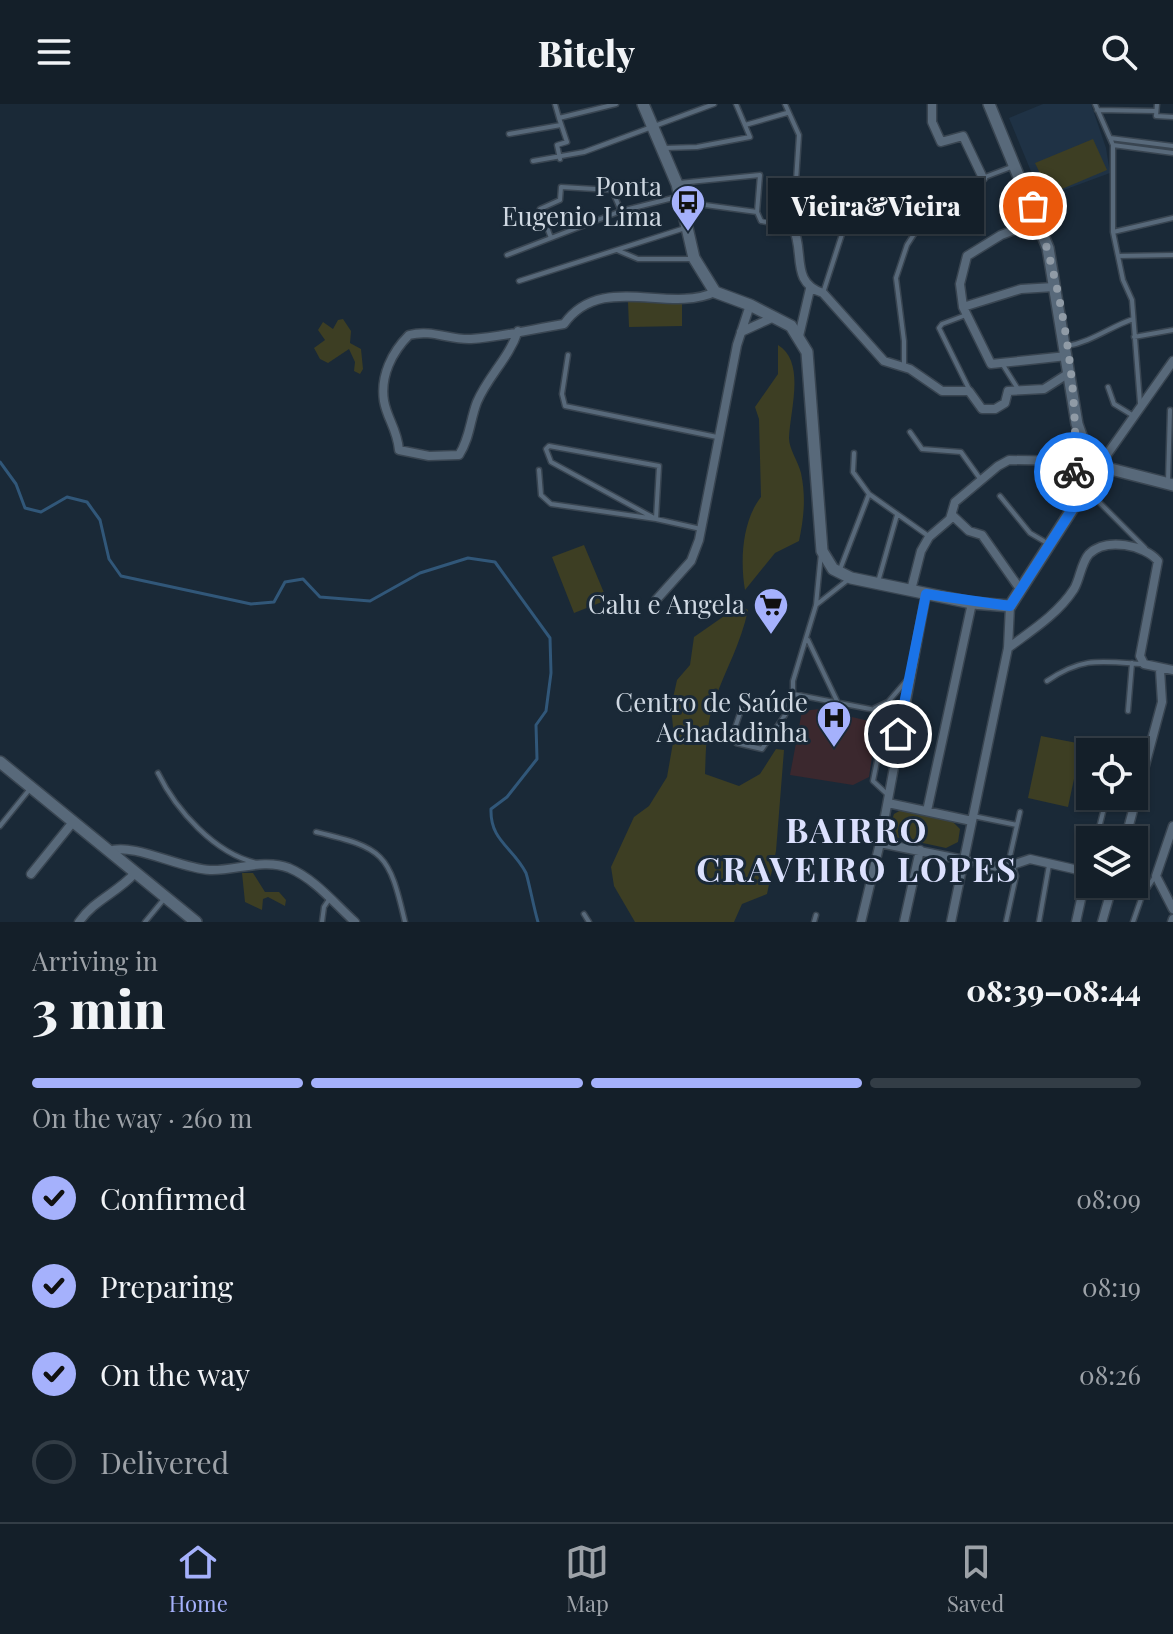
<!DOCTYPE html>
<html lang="en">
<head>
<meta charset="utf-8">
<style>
	:root { --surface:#141f29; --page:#212c35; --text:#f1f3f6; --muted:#9da2a8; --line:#333d46; --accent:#a5b1fc }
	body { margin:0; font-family:"Playfair Display",serif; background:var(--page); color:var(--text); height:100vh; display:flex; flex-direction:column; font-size:30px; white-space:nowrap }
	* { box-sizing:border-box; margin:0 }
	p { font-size:26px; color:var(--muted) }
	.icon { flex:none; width:44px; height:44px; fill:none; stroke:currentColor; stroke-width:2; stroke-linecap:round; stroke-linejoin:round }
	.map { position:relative; height:818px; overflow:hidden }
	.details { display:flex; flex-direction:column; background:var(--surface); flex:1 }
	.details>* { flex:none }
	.tools { position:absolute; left:1076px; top:634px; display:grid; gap:16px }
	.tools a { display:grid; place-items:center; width:72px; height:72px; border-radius:0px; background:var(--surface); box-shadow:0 2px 6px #0004,0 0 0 2px var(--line); font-size:40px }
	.pin { position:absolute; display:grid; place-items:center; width:68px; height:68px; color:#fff; margin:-34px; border:4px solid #fff; border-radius:50%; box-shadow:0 2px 8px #0007 }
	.courier { position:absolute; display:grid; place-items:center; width:80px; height:80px; margin:-40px; border:6px solid #1a73e8; border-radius:50%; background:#fff; color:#222; box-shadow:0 2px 10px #0007 }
	.bubble { position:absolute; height:56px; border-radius:0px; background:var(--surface); box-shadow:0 2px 6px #0004,0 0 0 2px var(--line); font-size:26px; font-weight:800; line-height:56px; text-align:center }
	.overview em { font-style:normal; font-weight:800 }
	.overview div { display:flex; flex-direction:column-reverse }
	.overview { display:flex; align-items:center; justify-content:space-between; height:136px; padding:0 32px }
	h1 { font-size:52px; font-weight:800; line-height:60px }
	.bar { display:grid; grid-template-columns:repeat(4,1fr); gap:12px 8px; align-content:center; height:96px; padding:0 32px }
	.bar i { height:10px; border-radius:6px; background:var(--line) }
	.bar .current { background:var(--accent) }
	.bar p { grid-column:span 4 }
	ol { padding:0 32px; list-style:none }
	li { display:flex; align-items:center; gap:24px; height:88px }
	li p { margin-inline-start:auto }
	li .icon { padding:8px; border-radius:50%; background:var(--accent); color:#111; stroke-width:4 }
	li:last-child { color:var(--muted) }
	li i { width:44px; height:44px; border:4px solid var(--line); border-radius:50% }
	header { display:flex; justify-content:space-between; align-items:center; height:104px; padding:0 32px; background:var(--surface); font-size:36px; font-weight:800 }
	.dock { display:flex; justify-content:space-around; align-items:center; height:112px; border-top:2px solid var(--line); background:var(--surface); font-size:22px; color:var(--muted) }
	.dock a { display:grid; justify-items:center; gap:4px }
	.dock .current { color:var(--accent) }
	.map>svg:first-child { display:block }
	.built { fill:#1f3245 }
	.medical { fill:#3b282e }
	.green { fill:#3d3e23 }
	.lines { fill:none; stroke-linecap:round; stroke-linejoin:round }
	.stream { stroke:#315779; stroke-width:3 }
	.lane-casing { stroke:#394551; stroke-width:7 }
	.street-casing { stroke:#394551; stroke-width:11 }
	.secondary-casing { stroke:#394551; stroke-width:14 }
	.lane { stroke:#58697a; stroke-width:4 }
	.street { stroke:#58697a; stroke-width:8 }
	.secondary { stroke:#58697a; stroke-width:11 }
	.done { stroke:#909ba6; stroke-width:8; stroke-dasharray:0 14.4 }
	.route { stroke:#1a73e8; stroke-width:10 }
	.labels { text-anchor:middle; stroke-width:6; stroke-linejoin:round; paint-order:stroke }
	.poi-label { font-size:26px; fill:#cfd8e2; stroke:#1a2937; text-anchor:end }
	.district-label { font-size:34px; font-weight:bold; letter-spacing:2px; fill:#dce1fe; stroke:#1a2937 }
</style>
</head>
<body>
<header><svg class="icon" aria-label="menu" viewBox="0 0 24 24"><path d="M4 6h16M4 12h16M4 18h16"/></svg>Bitely<svg class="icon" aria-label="search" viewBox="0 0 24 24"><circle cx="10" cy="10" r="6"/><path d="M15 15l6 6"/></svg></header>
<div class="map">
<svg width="1173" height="818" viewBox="0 0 1173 818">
	<rect width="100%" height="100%" fill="#1a2937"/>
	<path class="built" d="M1043,0H1091L1106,44L1110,69L1042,94L1009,14Z"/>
	<path class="medical" d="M819,605L877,619L869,673L853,681L790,671L802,607Z"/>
	<path class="green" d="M1093,35L1107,66L1050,90L1035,59Z
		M682,197V222L629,223L628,198Z
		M343,215L351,227L350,239L361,245L363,265L360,270L354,267L355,258L349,245L328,259L320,255L314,244L325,236L318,226L323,218L333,225L338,216Z
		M778,241C806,258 790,306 789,334C789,345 798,357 801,369C806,393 804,413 799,437L775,449L745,486C740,457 742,417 761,393L759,315L755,303L778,270Z
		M584,441L607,496L574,509L552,453Z
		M740,501L748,506C741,539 726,565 715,595C706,620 706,645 705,670L739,682L760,670L776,645L784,646L776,747L767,790L742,800L734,818H635L614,782L611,763L634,713L649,702L667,673L674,633L671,603L677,576L690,561L694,533Z
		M1041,632L1077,639L1080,647L1068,703L1028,694Z
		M901,706L951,716L960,725L958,738L946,744L895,733L891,719L894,710Z
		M242,769H253L265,788H279L286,796L285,802L268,793L263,795L262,806L245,798Z"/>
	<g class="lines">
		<path class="stream" d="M0,358L16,380L25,404L41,408L67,393L87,398L100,416L109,455L121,472L251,500L274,498L285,478L303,475L320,493L370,497L420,469L468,454L495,458L550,534L551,569L546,607L536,621L537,655L507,693L491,705C490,737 513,743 526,769C529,778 534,805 538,818"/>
		<g class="lane-casing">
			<path id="lane" d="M555,0L559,14L616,0
				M1095,0L1113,41L1173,49
				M1157,0L1156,12L1173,13
				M1097,6L1156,7
				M559,14L567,38L557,41L560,55
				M745,21L787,9
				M509,30L561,21
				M1110,34L1173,42
				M1113,41V128L1123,176L1132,196L1140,299
				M665,44L697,43L750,33L736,0
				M533,57L584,48L714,0
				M985,73L1014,62
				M679,79L760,71L757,108
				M683,98L757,108L761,117L793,123L799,31L785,0
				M1113,128L1173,114
				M551,134L540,105L560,96L561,83L612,86L621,107
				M619,147L638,155H692
				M507,151L621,107L677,93
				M1118,152L1173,151
				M519,177L685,124
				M823,189L853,96V91L839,83
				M966,211L942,220L939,224L969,285
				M1134,233L1173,226
				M1067,242C1091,238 1110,223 1133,215
				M568,251L562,290L565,302L717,333
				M904,261V237L896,174L907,141L918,124V100
				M1003,261L1018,285
				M1108,283L1114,300L1132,311
				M910,328L922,345L961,348L981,376
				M854,349L853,368L869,390
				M539,366L541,391L551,400L656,415L659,362L549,342L546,345L551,358L656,415L701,425
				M1168,377L1170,306
				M1089,388L1145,444
				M1000,392L1030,429L1047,439
				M821,449L816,501L793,577V590L901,611
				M839,468L869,390L927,431
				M878,478L897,411
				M816,501L849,475
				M808,536L838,599
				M1047,577C1082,553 1100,557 1141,560
				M745,594L735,624L736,639L762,645L785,611L793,590
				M875,604L888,598L907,576
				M1128,607L1132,559
				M882,632L887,618L885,608
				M1117,648V647
				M158,669C176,706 215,750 257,759
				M887,690L873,677L882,632L898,630
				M973,712L1017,721
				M0,722L29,686
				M316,728C384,744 389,749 405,818
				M1096,736L1107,692
				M584,810L589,818
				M145,818L164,795
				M322,818L324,803L330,794
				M814,818L816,811
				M1006,818L1016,772L1010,752L1020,708
				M1039,818L1049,761
				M1133,818L1142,792L1154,774"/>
		</g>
		<g class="street-casing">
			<path id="street" d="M932,0V18L941,38L963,32L983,74
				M793,123C805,148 790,179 823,189L884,257L910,265L942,287H969L982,305H995L1005,299L1008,287L1044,285L1069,269
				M1054,183L1021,185L963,203L991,260L1067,252
				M963,203L960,180L967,152L1001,131L1039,117
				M518,227C509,254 488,272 477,298C470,316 470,334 459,351L429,352L399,346C397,324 387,315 384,297C380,272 392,248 409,231C432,225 449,236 471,235C502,233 533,225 564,220C601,168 668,210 715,188
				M741,228L774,213
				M799,232L810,185
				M1093,355L1106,352L1173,257
				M952,411L969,427L982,431L1020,485
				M911,486L921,447L929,433L950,415L955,398L998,362L1009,356L1077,357
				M656,496L691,457L699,436L737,241L750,201
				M1008,544C1031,527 1058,510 1074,485C1080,475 1081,459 1089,450C1106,433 1145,441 1158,457L1140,552L1144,560L1173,566
				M888,699L972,717
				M927,707L972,499
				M1173,722L1156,772L1173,805
				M1125,736L1162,598L1160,566
				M880,739L1003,764L1030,755L1087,768L1076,818
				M109,747C133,738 181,765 210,766C236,767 263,754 289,764C315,775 334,799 355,818
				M31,770L73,718
				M79,818C94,796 117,789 135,769
				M861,818L880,739L926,490
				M904,818L920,746
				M951,818L1008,544L1010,502
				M1102,818L1113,780
				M1172,818L1173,815"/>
		</g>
		<g class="secondary-casing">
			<path id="secondary" d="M643,0L677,80L694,154L715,188L750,201L791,222L807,248L822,447L833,465L851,474L972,499L1010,502L1073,404L1097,375L1099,362
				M989,0L1048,144L1077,320L1089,354L1099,362L1173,381
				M1073,403L1077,333
				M0,658L196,818"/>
		</g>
		<use href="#lane" class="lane"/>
		<use href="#street" class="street"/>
		<use href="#secondary" class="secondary"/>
	</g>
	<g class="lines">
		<path class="done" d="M1033,102C1061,175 1080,291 1074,368"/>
		<path class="route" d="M898,630L926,490L1010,502L1073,404L1074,368"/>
	</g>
	<defs>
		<g id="bus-pin" transform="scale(1.8)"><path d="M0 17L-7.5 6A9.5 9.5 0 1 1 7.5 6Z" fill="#a5b1fc" stroke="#1a2937"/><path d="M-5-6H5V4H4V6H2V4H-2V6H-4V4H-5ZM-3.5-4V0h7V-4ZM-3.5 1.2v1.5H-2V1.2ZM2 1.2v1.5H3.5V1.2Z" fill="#111"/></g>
		<g id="supermarket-pin" transform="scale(1.8)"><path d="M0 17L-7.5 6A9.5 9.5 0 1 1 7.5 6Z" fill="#a5b1fc" stroke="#1a2937"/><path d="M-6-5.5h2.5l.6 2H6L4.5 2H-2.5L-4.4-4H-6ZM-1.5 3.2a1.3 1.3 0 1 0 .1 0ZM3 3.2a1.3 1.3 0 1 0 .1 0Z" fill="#111"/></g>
		<g id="hospital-pin" transform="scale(1.8)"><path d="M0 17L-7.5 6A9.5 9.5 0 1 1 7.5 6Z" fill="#a5b1fc" stroke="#1a2937"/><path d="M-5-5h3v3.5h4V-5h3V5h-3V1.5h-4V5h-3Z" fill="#111"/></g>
	</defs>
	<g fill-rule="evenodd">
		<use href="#bus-pin" x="688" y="98"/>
		<use href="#supermarket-pin" x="771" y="501"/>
		<use href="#hospital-pin" x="834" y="614"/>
	</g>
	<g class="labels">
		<g class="poi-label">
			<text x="662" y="92">Ponta<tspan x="662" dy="30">Eugenio Lima</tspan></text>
			<text x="745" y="510">Calu e Angela</text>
			<text x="808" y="608">Centro de Saúde<tspan x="808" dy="30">Achadadinha</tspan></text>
		</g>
		<g class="district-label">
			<text x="857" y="739">BAIRRO<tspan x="857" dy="39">CRAVEIRO LOPES</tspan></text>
		</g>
	</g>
</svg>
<div class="tools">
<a><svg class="icon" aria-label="locate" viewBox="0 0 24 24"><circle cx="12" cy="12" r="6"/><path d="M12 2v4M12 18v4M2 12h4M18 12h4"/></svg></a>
<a><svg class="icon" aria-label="layers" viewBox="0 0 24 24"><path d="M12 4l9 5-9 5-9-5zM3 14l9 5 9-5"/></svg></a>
</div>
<div class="pin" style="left:1033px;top:102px;background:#ea580c"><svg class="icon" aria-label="bag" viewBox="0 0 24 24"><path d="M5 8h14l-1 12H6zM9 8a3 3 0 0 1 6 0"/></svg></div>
<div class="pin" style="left:898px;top:630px;background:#1f2937"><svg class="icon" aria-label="home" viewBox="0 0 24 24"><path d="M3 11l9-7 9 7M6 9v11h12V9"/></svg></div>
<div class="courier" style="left:1074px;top:368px"><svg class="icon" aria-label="bike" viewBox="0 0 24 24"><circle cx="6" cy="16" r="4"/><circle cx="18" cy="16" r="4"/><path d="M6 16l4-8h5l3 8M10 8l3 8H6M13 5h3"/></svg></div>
<div class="bubble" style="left:768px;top:74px;width:216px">Vieira&amp;Vieira</div>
</div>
<section class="details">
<div class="overview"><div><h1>3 min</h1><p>Arriving in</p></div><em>08:39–08:44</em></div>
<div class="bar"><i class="current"></i><i class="current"></i><i class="current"></i><i></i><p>On the way · 260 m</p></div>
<ol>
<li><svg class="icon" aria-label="check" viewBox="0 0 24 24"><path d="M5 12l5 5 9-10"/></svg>Confirmed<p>08:09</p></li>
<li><svg class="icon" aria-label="check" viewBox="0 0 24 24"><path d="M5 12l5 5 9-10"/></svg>Preparing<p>08:19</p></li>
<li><svg class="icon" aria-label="check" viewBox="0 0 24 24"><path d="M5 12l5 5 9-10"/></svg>On the way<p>08:26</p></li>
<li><i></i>Delivered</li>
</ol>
</section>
<nav class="dock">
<a class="current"><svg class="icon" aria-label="home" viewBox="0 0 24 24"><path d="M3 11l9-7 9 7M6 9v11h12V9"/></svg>Home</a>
<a><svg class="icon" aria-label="map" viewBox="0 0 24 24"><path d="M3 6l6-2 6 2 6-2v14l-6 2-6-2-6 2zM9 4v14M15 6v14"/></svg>Map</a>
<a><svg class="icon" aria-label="saved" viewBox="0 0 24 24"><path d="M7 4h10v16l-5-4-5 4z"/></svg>Saved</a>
</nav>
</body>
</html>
